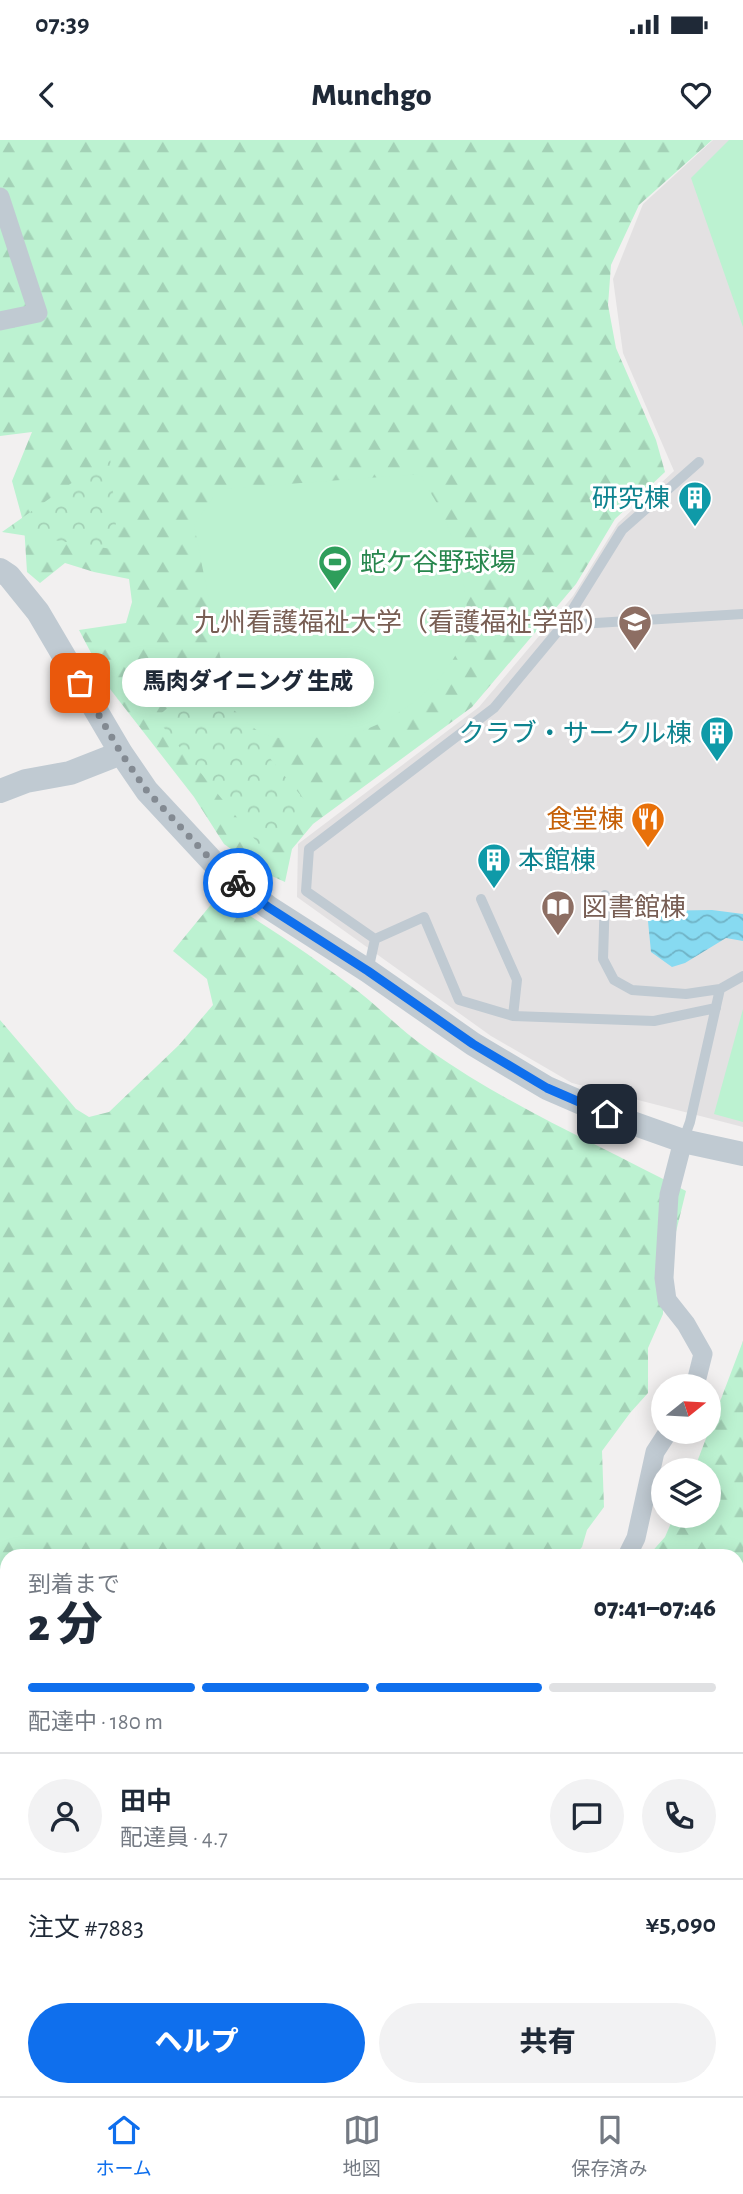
<!DOCTYPE html>
<html lang="ja">
<head>
<meta charset="utf-8">
<style>
	:root { --surface:#fff; --page:#f2f2f3; --text:#1f2937; --muted:#747a83; --line:#e0e1e3; --accent:#0f6fed }
	body { margin:0; font-family:"Alegreya Sans","Noto Sans JP",sans-serif; background:var(--page); color:var(--text); height:100vh; display:flex; flex-direction:column; font-size:26px; white-space:nowrap }
	* { box-sizing:border-box; margin:0 }
	p { font-size:23px; color:var(--muted) }
	.icon { flex:none; width:38px; height:38px; fill:none; stroke:currentColor; stroke-width:2; stroke-linecap:round; stroke-linejoin:round }
	.map { position:relative; flex:1; overflow:hidden }
	.panel { position:absolute; left:0px; top:1409px; width:744px; height:548px; display:flex; flex-direction:column; background:var(--surface); border-radius:21px 21px 0 0; box-shadow:0 4px 18px #0003 }
	.panel>* { flex:none }
	.needle { width:46px; rotate:72deg }
	.controls { position:absolute; left:651px; top:1234px; display:grid; gap:14px }
	.controls a { display:grid; place-items:center; width:70px; height:70px; border-radius:50%; background:var(--surface); box-shadow:0 4px 18px #0003; font-size:35px }
	.pin { position:absolute; display:grid; place-items:center; width:60px; height:60px; color:#fff; margin:-30px; border-radius:14px; box-shadow:0 4px 10px #0006 }
	.courier { position:absolute; display:grid; place-items:center; width:70px; height:70px; margin:-35px; border:5px solid #0f6fed; border-radius:50%; background:#fff; color:#222; box-shadow:0 2px 9px #0007 }
	.bubble { position:absolute; height:49px; border-radius:24px; background:var(--surface); box-shadow:0 4px 18px #0003; font-size:23px; font-weight:800; line-height:49px; text-align:center }
	.summary em { font-style:normal; font-weight:800 }
	.summary div { display:flex; flex-direction:column-reverse }
	.summary { display:flex; align-items:center; justify-content:space-between; height:119px; padding:0 28px }
	h1 { font-size:46px; font-weight:800; line-height:52px }
	.bar { display:grid; grid-template-columns:repeat(4,1fr); gap:10px 7px; align-content:center; height:84px; padding:0 28px }
	.bar i { height:9px; border-radius:5px; background:var(--line) }
	.bar .on { background:var(--accent) }
	.bar p { grid-column:span 4 }
	.line { display:flex; align-items:center; gap:18px; padding:0 28px; border-top:2px solid var(--line) }
	.line div { flex:1 }
	.round { display:grid; place-items:center; flex:none; width:74px; height:74px; border-radius:37px; background:var(--page) }
	.action { display:flex; gap:14px; margin-top:auto; padding:14px 28px }
	.action a { flex:1; height:80px; border-radius:42px; background:var(--accent); color:#fff; font-size:28px; font-weight:800; line-height:80px; text-align:center }
	.action a+a { background:var(--page); color:var(--text) }
	.status { display:flex; justify-content:space-between; align-items:center; height:49px; padding:0 35px; background:var(--surface); direction:ltr }
	.status svg { height:19px; fill:currentColor }
	header { display:flex; justify-content:space-between; align-items:center; height:91px; padding:0 28px; background:var(--surface); font-size:32px; font-weight:800 }
	.menu { display:flex; justify-content:space-around; align-items:center; height:98px; border-top:2px solid var(--line); background:var(--surface); font-size:19px; color:var(--muted) }
	.menu a { display:grid; justify-items:center; gap:4px }
	.menu .on { color:var(--accent) }
	.map>svg:first-child { display:block }
	.education { fill:#e3e1e2 }
	.forest { fill:url(#forest-firs) }
	.park { fill:url(#park-crowns) }
	.pitch { fill:#bcf2d1 }
	.water { fill:url(#water-waves) }
	.lines { fill:none; stroke-linecap:round; stroke-linejoin:round }
	.service { stroke:#c0cad2; stroke-width:10 }
	.minor { stroke:#c0cad2; stroke-width:19 }
	.tertiary { stroke:#c0cad2; stroke-width:24 }
	.done { stroke:#838a92; stroke-width:7; stroke-dasharray:0 12.6 }
	.route { stroke:#0f6fed; stroke-width:9 }
	.labels { text-anchor:middle; stroke-width:6; stroke-linejoin:round; paint-order:stroke }
	.culture-label { font-size:26px; fill:#0d838f; stroke:#fff; text-anchor:end }
	.leisure-label { font-size:26px; fill:#27864d; stroke:#fff; text-anchor:start }
	.education-label { font-size:26px; fill:#785e54; stroke:#fff; text-anchor:end }
	.food-label { font-size:26px; fill:#c56008; stroke:#fff; text-anchor:end }
</style>
</head>
<body>
<div class="status"><b>07:39</b><svg viewBox="0 0 49 12"><path d="M0 12V9h3v3zM5 12V6h3v6zM10 12V3h3v9zM15 12V0h3v12zM26 1h20v11H26zM47 4h2v5h-2z"/></svg></div>
<header><svg class="icon" aria-label="back" viewBox="0 0 24 24"><path d="M15 5l-7 7 7 7"/></svg>Munchgo<svg class="icon" aria-label="heart" viewBox="0 0 24 24"><path d="M12 20l-8-8c-3-5 5-10 8-4 3-6 11-1 8 4z"/></svg></header>
<div class="map">
<svg width="743" height="1956" viewBox="0 0 743 1956">
	<defs>
		<pattern id="forest-firs" width="22" height="20" patternUnits="userSpaceOnUse" patternTransform="scale(1.75)"><rect width="22" height="20" fill="#bcf2d1"/><path d="M5 1l3.5 6h-7zM16 11l3.5 6h-7z" fill="#a3d1b6"/></pattern>
		<pattern id="park-crowns" width="20" height="18" patternUnits="userSpaceOnUse" patternTransform="scale(1.75)"><rect width="20" height="18" fill="#bcf2d1"/><path d="M2 6a3 3 0 1 1 6 0M12 15a3 3 0 1 1 6 0" fill="none" stroke="#a3d1b6"/></pattern>
		<pattern id="water-waves" width="16" height="10" patternUnits="userSpaceOnUse" patternTransform="scale(1.75)"><rect width="16" height="10" fill="#87daf1"/><path d="M0 5q4-4 8 0t8 0" fill="none" stroke="#70b3c6"/></pattern>
	</defs>
	<rect width="100%" height="100%" fill="#f2f0f0"/>
	<path class="education" d="M713,0H743V987L572,943L491,896L297,757L298,704L479,567L573,456L618,383L674,331L623,213L613,139L643,64Z"/>
	<path class="forest" d="M0,0H712L639,65L611,125L608,165L616,208L656,300L665,332L615,379L576,444L472,567L313,684L292,709L285,742L263,732L224,704L194,657L110,549L79,490L126,483L132,462L129,439L94,432L65,423L40,443L27,432L24,385L12,341L32,292L0,296Z
		M218,756C267,786 314,817 359,852C383,871 404,893 429,910C509,966 599,1005 686,1051L663,1145V1174L648,1208V1253L630,1273L602,1311L604,1367L587,1390L582,1407L574,1416H7V1470L0,1465V880L76,969L89,977L109,972L179,905L213,865L207,839L173,811Z
		M743,1201V1766L737,1772V1416H648L665,1397L674,1376H709V1330H694Z
		M0,1769L7,1774V1950H168L167,1956H0Z
		M291,1950H609L610,1956H288Z"/>
	<path class="park" d="M110,316L118,410L2,392Z
		M203,537L307,663L261,707L156,578Z"/>
	<path class="pitch" d="M729,0H743V187L691,38Z
		M421,334C425,346 433,355 439,367C453,393 467,445 467,474C467,531 398,584 347,595C333,598 319,597 305,598C295,598 282,599 273,597C255,593 242,578 230,566L194,385L219,349Z
		M743,869V982L714,974Z"/>
	<path class="water" d="M712,770L743,774V801L726,798L685,823L672,827L651,812L647,771Z"/>
	<g class="lines">
		<path class="service" d="M563,485L743,474
			M605,755L603,819L614,840L632,850L686,854L720,849L743,836
			M481,759L517,840L513,876
			M375,799L306,751L309,709L494,568L563,485L622,390L699,322
			M368,831L375,799L424,777L459,860L513,876L654,881L716,868
			M683,1001L690,982L720,849"/>
		<path class="minor" d="M0,57L38,173L0,181
			M683,1001L669,1055L664,1138L667,1160L686,1184L703,1214L695,1246
			M627,1416L636,1398L655,1312L668,1292
			M737,1816L743,1810
			M232,1950L233,1956
			M624,1956L628,1950"/>
		<path class="tertiary" d="M0,430L9,436L38,472L121,613L147,651L213,722L268,767L368,831L473,904L547,948L607,974L683,1001L743,1014
			M0,651L26,641L70,633L121,613"/>
	</g>
	<g class="lines">
		<path class="done" d="M80,543L121,613L147,651L213,722L238,743"/>
		<path class="route" d="M238,743L268,767L368,831L473,904L547,948L607,974"/>
	</g>
	<defs>
		<g id="building-pin" transform="scale(1.75)"><path d="M0 17L-7.5 6A9.5 9.5 0 1 1 7.5 6Z" fill="#0f9aa8" stroke="#fff"/><path d="M-4-6H4V6H1V3H-1V6H-4ZM-2.5-4.3h1.7v1.8h-1.7ZM.8-4.3h1.7v1.8H.8ZM-2.5-1h1.7V.8h-1.7ZM.8-1h1.7V.8H.8Z" fill="#fff"/></g>
		<g id="stadium-pin" transform="scale(1.75)"><path d="M0 17L-7.5 6A9.5 9.5 0 1 1 7.5 6Z" fill="#2e9e5b" stroke="#fff"/><path d="M0-5a6.5 5 0 1 0 0 10a6.5 5 0 1 0 0-10ZM-3.5-1.8h7v3.6h-7Z" fill="#fff"/></g>
		<g id="university-pin" transform="scale(1.75)"><path d="M0 17L-7.5 6A9.5 9.5 0 1 1 7.5 6Z" fill="#8d6e63" stroke="#fff"/><path d="M0-5L7-2L0 1L-7-2ZM-4 1L0 2.5L4 1V4Q0 6-4 4Z" fill="#fff"/></g>
		<g id="restaurant-pin" transform="scale(1.75)"><path d="M0 17L-7.5 6A9.5 9.5 0 1 1 7.5 6Z" fill="#e8710a" stroke="#fff"/><path d="M-5-6h1v4h1v-4h1v4h1v-4h1v5L-1.5 .5V6h-2V.5L-5-1ZM5-6V6H3V1.5H1.5Q1.5-4 5-6Z" fill="#fff"/></g>
		<g id="library-pin" transform="scale(1.75)"><path d="M0 17L-7.5 6A9.5 9.5 0 1 1 7.5 6Z" fill="#8d6e63" stroke="#fff"/><path d="M-6-4Q-3-5.5-.7-3.5V5Q-3 3-6 4ZM6-4Q3-5.5 .7-3.5V5Q3 3 6 4Z" fill="#fff"/></g>
	</defs>
	<g fill-rule="evenodd">
		<use href="#building-pin" x="695" y="358"/>
		<use href="#stadium-pin" x="335" y="422"/>
		<use href="#university-pin" x="635" y="482"/>
		<use href="#building-pin" x="717" y="593"/>
		<use href="#restaurant-pin" x="648" y="679"/>
		<use href="#building-pin" x="494" y="720"/>
		<use href="#library-pin" x="558" y="767"/>
	</g>
	<g class="labels">
		<g class="culture-label">
			<text x="670" y="367">研究棟</text>
			<text x="692" y="602">クラブ・サークル棟</text>
			<text x="518" y="729" text-anchor="start">本館棟</text>
		</g>
		<g class="leisure-label">
			<text x="360" y="431">蛇ケ谷野球場</text>
		</g>
		<g class="education-label">
			<text x="610" y="491">九州看護福祉大学（看護福祉学部）</text>
			<text x="582" y="776" text-anchor="start">図書館棟</text>
		</g>
		<g class="food-label">
			<text x="624" y="688">食堂棟</text>
		</g>
	</g>
</svg>
<div class="controls">
<a><svg class="needle" viewBox="-14 -14 28 28"><path d="M0-13l5 13h-10z" fill="#e53935"/><path d="M0 13l5-13h-10z" fill="#747a83"/></svg></a>
<a><svg class="icon" aria-label="layers" viewBox="0 0 24 24"><path d="M12 4l9 5-9 5-9-5zM3 14l9 5 9-5"/></svg></a>
</div>
<div class="pin" style="left:80px;top:543px;background:#ea580c"><svg class="icon" aria-label="bag" viewBox="0 0 24 24"><path d="M5 8h14l-1 12H6zM9 8a3 3 0 0 1 6 0"/></svg></div>
<div class="pin" style="left:607px;top:974px;background:#1f2937"><svg class="icon" aria-label="home" viewBox="0 0 24 24"><path d="M3 11l9-7 9 7M6 9v11h12V9"/></svg></div>
<div class="courier" style="left:238px;top:743px"><svg class="icon" aria-label="bike" viewBox="0 0 24 24"><circle cx="6" cy="16" r="4"/><circle cx="18" cy="16" r="4"/><path d="M6 16l4-8h5l3 8M10 8l3 8H6M13 5h3"/></svg></div>
<div class="bubble" style="left:122px;top:518px;width:252px">馬肉ダイニング 生成</div>
<section class="panel">
<div class="summary"><div><h1>2 分</h1><p>到着まで</p></div><em>07:41–07:46</em></div>
<div class="bar"><i class="on"></i><i class="on"></i><i class="on"></i><i></i><p>配達中 · 180 m</p></div>
<div class="line" style="height:126px"><a class="round"><svg class="icon" aria-label="person" viewBox="0 0 24 24"><circle cx="12" cy="8" r="4"/><path d="M4 21q1-7 8-7t8 7"/></svg></a><div><b>田中</b><p>配達員 · 4.7</p></div><a class="round"><svg class="icon" aria-label="chat" viewBox="0 0 24 24"><path d="M4 5h16v11H9l-5 4z"/></svg></a><a class="round"><svg class="icon" aria-label="phone" viewBox="0 0 24 24"><path d="M5 4h4l2 5-3 2q2 4 5 5l2-3 5 2v4C11 20 4 13 5 4z"/></svg></a></div>
<div class="line" style="height:91px"><div>注文 #7883</div><b>¥5,090</b></div>
<div class="action"><a>ヘルプ</a><a>共有</a></div>
</section>
</div>
<nav class="menu">
<a class="on"><svg class="icon" aria-label="home" viewBox="0 0 24 24"><path d="M3 11l9-7 9 7M6 9v11h12V9"/></svg>ホーム</a>
<a><svg class="icon" aria-label="map" viewBox="0 0 24 24"><path d="M3 6l6-2 6 2 6-2v14l-6 2-6-2-6 2zM9 4v14M15 6v14"/></svg>地図</a>
<a><svg class="icon" aria-label="saved" viewBox="0 0 24 24"><path d="M7 4h10v16l-5-4-5 4z"/></svg>保存済み</a>
</nav>
</body>
</html>
